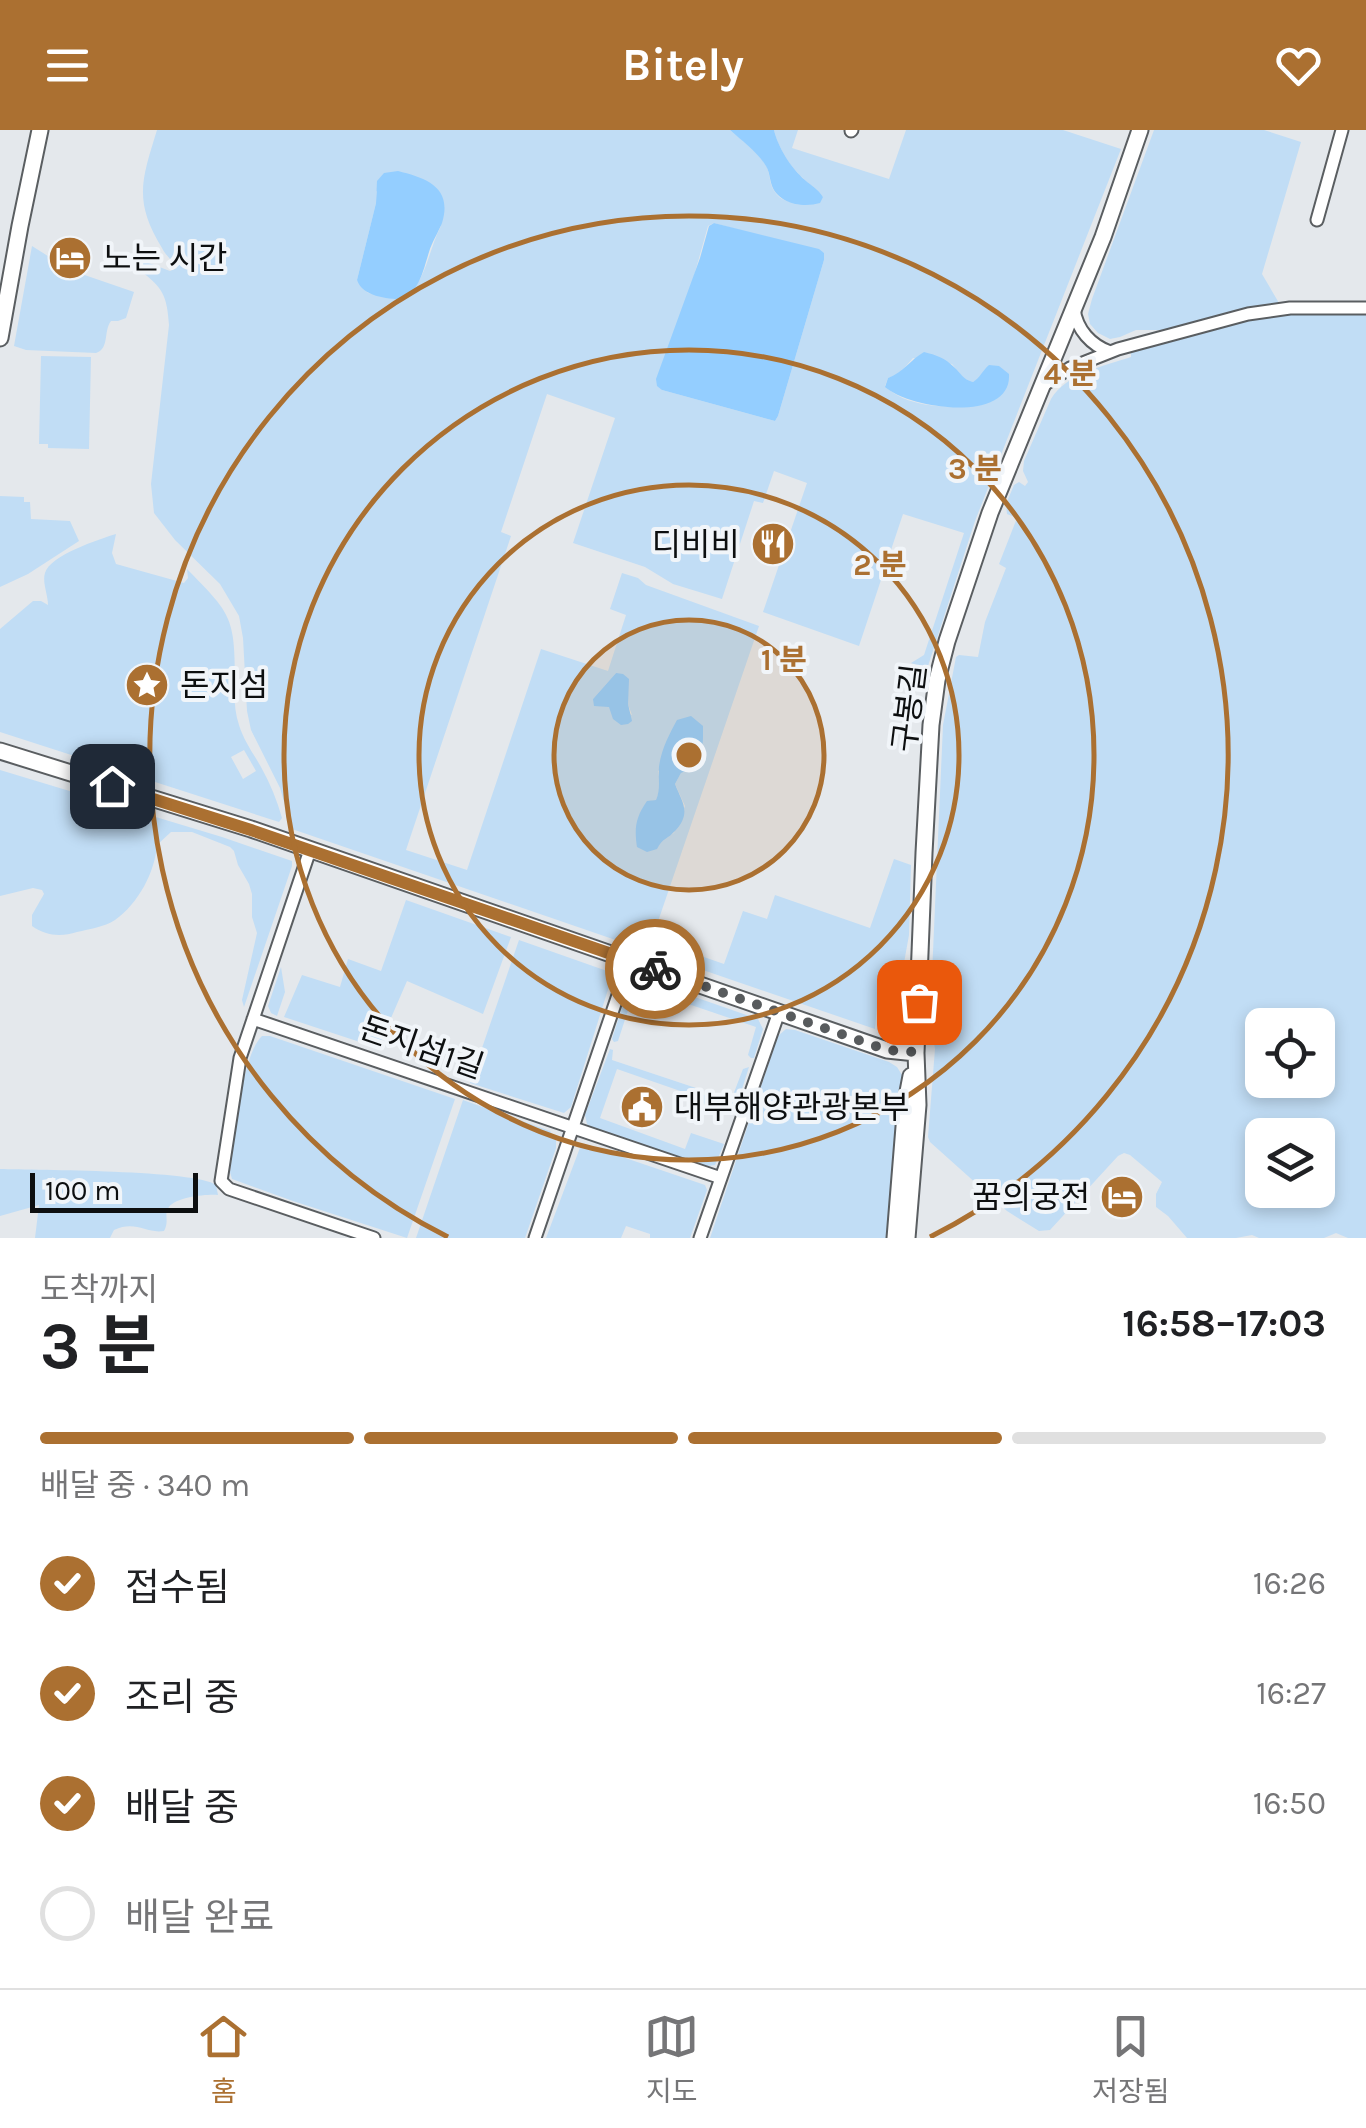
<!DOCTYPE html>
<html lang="ko">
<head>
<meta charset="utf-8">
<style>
	:root { --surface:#fff; --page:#f6f6f6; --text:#202124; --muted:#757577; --line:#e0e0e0; --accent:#ab7031 }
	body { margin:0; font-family:Karla,"Noto Sans KR",sans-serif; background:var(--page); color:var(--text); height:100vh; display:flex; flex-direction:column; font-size:38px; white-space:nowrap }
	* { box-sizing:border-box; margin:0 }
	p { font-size:32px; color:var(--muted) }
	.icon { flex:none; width:55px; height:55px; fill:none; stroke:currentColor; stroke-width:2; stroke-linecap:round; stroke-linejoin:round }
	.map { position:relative; height:1108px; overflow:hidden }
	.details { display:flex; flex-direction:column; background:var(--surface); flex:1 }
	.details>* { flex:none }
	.controls { position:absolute; left:1245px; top:878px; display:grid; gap:20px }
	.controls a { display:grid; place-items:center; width:90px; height:90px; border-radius:15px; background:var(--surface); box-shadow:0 5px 15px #0003; font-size:50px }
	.scale { position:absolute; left:30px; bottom:25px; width:168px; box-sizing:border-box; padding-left:10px; border:5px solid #0d0f10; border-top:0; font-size:28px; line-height:35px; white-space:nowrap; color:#0d0f10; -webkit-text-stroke:8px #f1f5f9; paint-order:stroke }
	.pin { position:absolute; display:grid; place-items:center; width:85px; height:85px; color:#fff; margin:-42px; border-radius:20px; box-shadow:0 5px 15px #0006 }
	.courier { position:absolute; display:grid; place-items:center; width:100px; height:100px; margin:-50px; border:8px solid #ab7031; border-radius:50%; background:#fff; color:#222; box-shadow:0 2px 12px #0007 }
	.head em { font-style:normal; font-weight:700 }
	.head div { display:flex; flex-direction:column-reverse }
	.head { display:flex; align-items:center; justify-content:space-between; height:170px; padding:0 40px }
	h1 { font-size:65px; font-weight:700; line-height:75px }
	.bar { display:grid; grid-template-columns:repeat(4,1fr); gap:15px 10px; align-content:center; height:120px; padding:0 40px }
	.bar i { height:12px; border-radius:8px; background:var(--line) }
	.bar .on { background:var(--accent) }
	.bar p { grid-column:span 4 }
	ol { padding:0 40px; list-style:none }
	li { display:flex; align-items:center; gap:30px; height:110px }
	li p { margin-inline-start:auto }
	li .icon { padding:10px; border-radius:50%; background:var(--accent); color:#fff; stroke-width:4 }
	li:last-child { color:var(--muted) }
	li i { width:55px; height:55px; border:5px solid var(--line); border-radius:50% }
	header { display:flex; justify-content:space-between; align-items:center; height:130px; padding:0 40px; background:var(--accent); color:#fff; font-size:45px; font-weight:700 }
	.tab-bar { display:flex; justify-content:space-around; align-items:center; height:140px; border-top:2px solid var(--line); background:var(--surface); font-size:28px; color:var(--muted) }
	.tab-bar a { display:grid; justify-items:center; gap:5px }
	.tab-bar .on { color:var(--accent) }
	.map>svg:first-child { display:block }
	.green { fill:#c1ddf5; fill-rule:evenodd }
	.water { fill:#94ceff }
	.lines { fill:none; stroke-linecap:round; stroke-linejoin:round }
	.street-casing { stroke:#5a5e61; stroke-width:15 }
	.secondary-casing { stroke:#5a5e61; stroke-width:19 }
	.street { stroke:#fff; stroke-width:11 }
	.secondary { stroke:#fff; stroke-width:15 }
	.done { stroke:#585b5d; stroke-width:10; stroke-dasharray:0 18 }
	.route { stroke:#ab7031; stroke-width:12 }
	.ring { fill:none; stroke:#ab7031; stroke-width:5 }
	.labels { text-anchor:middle; stroke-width:8; stroke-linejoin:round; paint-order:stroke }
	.poi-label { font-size:32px; fill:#0d0f10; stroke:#f1f5f9; text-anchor:start }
	.street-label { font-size:32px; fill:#0d0f10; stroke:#f1f5f9 }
	.centre { fill:#ab7031; stroke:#f1f5f9; stroke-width:5 }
	.ring-label { font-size:30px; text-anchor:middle; font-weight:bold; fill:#ab7031; stroke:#f1f5f9; stroke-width:8; stroke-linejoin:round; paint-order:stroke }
</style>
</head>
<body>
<header><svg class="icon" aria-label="menu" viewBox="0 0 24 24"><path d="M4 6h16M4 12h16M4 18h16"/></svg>Bitely<svg class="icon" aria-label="heart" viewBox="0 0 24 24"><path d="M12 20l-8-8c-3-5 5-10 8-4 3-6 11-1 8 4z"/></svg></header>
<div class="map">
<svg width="1366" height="1108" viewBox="0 0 1366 1108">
	<rect width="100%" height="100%" fill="#e4e8ec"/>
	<path class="green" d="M157,0H730C743,11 756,20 765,34C770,42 769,49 772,57C782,79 804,72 823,67C818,59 812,56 805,50C791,38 778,18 774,0H798L792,18L889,49L906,0H1063L1121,19L975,391L928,536L922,537L911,533L924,525L964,403L903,384L859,516L763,482L807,353L774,341L763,373L754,371L722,469L673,454L645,437L573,413L615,288L547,264L501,402L511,406L406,720L467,740L541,519L608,541L626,485L610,479L622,443L638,448L646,455L759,496L652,809L724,834L743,781L767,789L775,765L870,798L894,729L911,735L909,805L902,844V872L878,866L875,899L292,699L280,658L251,600L247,581L243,508L239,486L220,454L175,410L154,383L151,354L169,195C167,166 163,157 139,140V134L146,132L170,141L177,138C173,131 166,126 162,118C133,71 142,49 157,0ZM376,61L441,96C428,120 426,155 402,170L368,163L357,150L376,73ZM714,93L824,123V130L778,286L775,291L662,260L708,96ZM913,228L952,234L965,250L973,252L980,248L970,277C942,277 906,277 885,256L888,248L899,244ZM616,543L632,585L593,569ZM703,613L691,640L681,643L675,654L685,676L674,703L662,709L647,672L656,670L661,657L658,641Z
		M1154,0H1264L1301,12L1262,144L1279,173L1173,200H1136L1120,207L1110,209L1098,203L1090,194L1088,184L1092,169Z
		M32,116L70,140L134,162L126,188L118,191H111C103,202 110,218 96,223L26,220L14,216Z
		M1366,182V1108H1348L1336,1103L1324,1108H1259L1252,1105L1236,1108H1187L1168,1086L1156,1077V1064L1162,1052L1130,1025L1124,1023L1118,1026L1050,1100L1039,1101L1007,1081L930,1012L928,1007L935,919L930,890L943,595L956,527L959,525L978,527L985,492L1006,438L999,434L1017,388L1007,384L1006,374L1014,355L1019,352L1025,356L1028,352L1023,341L1024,331L1051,269C1067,243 1104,236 1131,227V222L1258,187L1281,183ZM1262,895H1318V950H1262ZM1262,1005H1318V1060H1262Z
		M41,226L91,227L89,319L48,318V314H39Z
		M0,366L24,367V372H30L31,389L70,391L79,411L28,444L0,457Z
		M116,404L112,423L116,434L184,453L188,448L187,439C230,483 235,486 235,549C234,564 234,580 239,595C244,611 253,623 261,637C270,653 277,670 282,688L279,692L0,602V499L33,471H41L48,475C48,465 42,452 45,443C50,425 100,409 116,404ZM244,620L256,641L243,649L231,627Z
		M0,640L222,707L292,731V736L244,877L242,870L257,803L252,787V764L249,754L238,735L234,721L230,717L192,702H171L157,715C155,742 138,774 115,790C104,797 90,799 77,802C61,807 46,806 32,796V785L44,764L42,760L33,758L0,766Z
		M406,770L511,807L483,884L407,851L378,918L284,887L302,845L340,857L348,829L381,841Z
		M519,810L607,841L612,847L571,977L564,983L470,953Z
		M281,837L285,862L277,886L271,883L268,876Z
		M640,848L758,889L763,899L754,928H751L748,925L756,897L641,858L634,862L618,911L614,912L612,909L629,856L633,851Z
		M786,899L795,900L889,932L897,937L902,945L890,1108H710L778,906Z
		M262,906H270L455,969L407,1108L293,1071L232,1049L230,1042C235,1011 241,926 262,906Z
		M610,919L613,920L612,930L699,959L698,963L730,973L743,939L749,937L734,984L685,967L686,963L617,939L600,988L685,1019L691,1003L724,1014L715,1035L708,1036L591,997L587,994L585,985Z
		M463,970L550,1001L556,1009V1018L525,1108H416Z
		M581,1015H587L705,1055L707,1060L690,1108H650V1104L626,1096L621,1108H546Z
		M0,1039C35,1040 197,1040 216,1055L218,1065C207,1064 176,1067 169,1077C163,1084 170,1090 164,1101C146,1104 136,1090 114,1100L110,1108H35L39,1075L0,1086Z"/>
	<path class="water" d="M730,0H774C778,17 791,38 805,50C812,56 818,59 823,67L820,73C803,78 779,74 772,56C769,47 770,41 764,33C755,20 742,11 730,0Z
		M398,41C426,48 453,57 442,93C438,103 432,112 429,122C423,141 420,159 403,170C386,168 363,167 357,150L376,73L377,51L384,43Z
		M714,93L819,119L824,123V130L778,286L775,291L662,260L657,256L656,249L700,128L709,96Z
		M924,222C936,225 945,228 954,237C962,244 962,249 973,252C980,248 982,241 989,235L999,236L1009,244C1012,294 910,279 885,257L888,248C904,242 910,230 924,222Z
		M616,543L623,544L629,549L628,574L632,591L628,594L621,595L613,589L609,577L594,576L593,569Z
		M691,586L703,596C703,618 704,636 681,643L675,654C682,672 692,683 675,701C668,709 662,708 657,719L647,722L637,717C634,697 636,687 647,671L656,670C661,658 658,650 659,637C661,620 669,605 677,590Z"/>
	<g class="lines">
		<g class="street-casing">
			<path id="street" d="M851,1L852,0
				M1317,90L1342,0
				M1074,179C1077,200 1091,215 1110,222
				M1044,255L1070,238L1118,219L1248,184L1290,178H1366
				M310,720L240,928L221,1051L229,1059L374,1108
				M253,889L721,1048
				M535,1108L630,830
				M700,1108L779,882"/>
		</g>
		<g class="secondary-casing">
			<path id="secondary" d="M0,208L20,96L40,0
				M0,621L251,699L887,920L916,923
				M895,1108L906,972L911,946
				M907,1108L918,975L916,923L924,723L931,595L937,550L947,511L990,383L1103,107L1140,0"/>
		</g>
		<use href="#street" class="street"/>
		<use href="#secondary" class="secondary"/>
	</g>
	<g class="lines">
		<path class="done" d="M655,839L887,920L916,922L919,872"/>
		<path class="route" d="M112,656L251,700L655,839"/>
	</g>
	<circle cx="689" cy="625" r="135" fill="#ab7031" fill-opacity=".12"/>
	<g class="ring">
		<circle cx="689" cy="625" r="135"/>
		<circle cx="689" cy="625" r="270"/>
		<circle cx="689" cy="625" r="405"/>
		<path d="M448 1107A539 539 0 1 1 930 1107"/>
	</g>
	<defs>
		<g id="hotel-disc" transform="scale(2.25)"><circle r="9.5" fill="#ab7031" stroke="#f1f5f9"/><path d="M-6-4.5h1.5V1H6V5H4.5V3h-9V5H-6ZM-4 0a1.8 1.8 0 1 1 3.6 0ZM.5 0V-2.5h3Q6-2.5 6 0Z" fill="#fff"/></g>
		<g id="restaurant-disc" transform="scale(2.25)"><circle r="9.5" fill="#ab7031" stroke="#f1f5f9"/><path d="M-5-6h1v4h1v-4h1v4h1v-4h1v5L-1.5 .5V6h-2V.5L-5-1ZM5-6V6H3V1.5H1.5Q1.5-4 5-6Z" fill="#fff"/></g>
		<g id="sight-disc" transform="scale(2.25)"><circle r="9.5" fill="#ab7031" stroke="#f1f5f9"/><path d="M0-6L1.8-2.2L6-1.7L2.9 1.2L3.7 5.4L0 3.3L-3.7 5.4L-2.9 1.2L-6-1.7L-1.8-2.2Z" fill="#fff"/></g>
		<g id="civic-disc" transform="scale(2.25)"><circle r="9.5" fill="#ab7031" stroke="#f1f5f9"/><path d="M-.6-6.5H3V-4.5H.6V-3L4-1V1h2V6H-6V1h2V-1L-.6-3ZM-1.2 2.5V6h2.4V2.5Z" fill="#fff"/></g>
	</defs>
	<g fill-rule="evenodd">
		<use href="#hotel-disc" x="70" y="128"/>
		<use href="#restaurant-disc" x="773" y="414"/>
		<use href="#sight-disc" x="147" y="555"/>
		<use href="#civic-disc" x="642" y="977"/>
		<use href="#hotel-disc" x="1122" y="1067"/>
	</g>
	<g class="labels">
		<g class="poi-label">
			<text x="102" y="139">노는 시간</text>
			<text x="740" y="425" text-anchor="end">디비비</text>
			<text x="180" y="566">돈지섬</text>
			<text x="674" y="988">대부해양관광본부</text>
			<text x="1090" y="1078" text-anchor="end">꿈의궁전</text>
		</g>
		<g class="street-label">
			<text transform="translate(909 578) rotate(-83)" y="11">구봉길</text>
			<text transform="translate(422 917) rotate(19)" y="11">돈지섬1길</text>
		</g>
	</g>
	<circle cx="689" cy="625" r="15" class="centre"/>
	<g class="ring-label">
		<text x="1070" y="254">4 분</text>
		<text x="975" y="349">3 분</text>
		<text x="880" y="445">2 분</text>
		<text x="784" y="540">1 분</text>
	</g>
</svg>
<div class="controls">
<a><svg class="icon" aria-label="locate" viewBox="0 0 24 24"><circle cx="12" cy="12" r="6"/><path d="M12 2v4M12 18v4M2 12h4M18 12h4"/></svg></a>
<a><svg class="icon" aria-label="layers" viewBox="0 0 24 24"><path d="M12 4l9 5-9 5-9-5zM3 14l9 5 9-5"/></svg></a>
</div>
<div class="scale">100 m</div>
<div class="pin" style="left:919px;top:872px;background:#ea580c"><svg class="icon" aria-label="bag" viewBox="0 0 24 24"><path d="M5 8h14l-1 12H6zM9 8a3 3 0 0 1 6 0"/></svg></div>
<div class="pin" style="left:112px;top:656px;background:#1f2937"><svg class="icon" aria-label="home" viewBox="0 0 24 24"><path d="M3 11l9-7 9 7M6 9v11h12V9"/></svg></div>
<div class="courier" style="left:655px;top:839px"><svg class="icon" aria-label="bike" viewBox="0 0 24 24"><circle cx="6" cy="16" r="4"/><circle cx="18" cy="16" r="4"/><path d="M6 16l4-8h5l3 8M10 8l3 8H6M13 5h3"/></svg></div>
</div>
<section class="details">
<div class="head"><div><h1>3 분</h1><p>도착까지</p></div><em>16:58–17:03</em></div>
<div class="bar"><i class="on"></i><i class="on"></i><i class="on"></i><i></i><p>배달 중 · 340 m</p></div>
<ol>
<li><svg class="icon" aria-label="check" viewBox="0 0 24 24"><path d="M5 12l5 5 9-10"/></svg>접수됨<p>16:26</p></li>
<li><svg class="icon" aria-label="check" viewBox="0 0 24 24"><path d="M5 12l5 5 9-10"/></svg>조리 중<p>16:27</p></li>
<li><svg class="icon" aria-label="check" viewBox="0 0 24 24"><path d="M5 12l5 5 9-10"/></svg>배달 중<p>16:50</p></li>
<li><i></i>배달 완료</li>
</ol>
</section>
<nav class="tab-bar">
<a class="on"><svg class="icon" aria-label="home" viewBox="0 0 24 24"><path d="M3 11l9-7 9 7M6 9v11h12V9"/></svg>홈</a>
<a><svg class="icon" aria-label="map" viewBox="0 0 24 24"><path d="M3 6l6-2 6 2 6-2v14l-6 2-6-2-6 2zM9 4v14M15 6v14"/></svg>지도</a>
<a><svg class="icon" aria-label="saved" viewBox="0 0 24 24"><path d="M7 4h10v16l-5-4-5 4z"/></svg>저장됨</a>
</nav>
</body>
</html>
